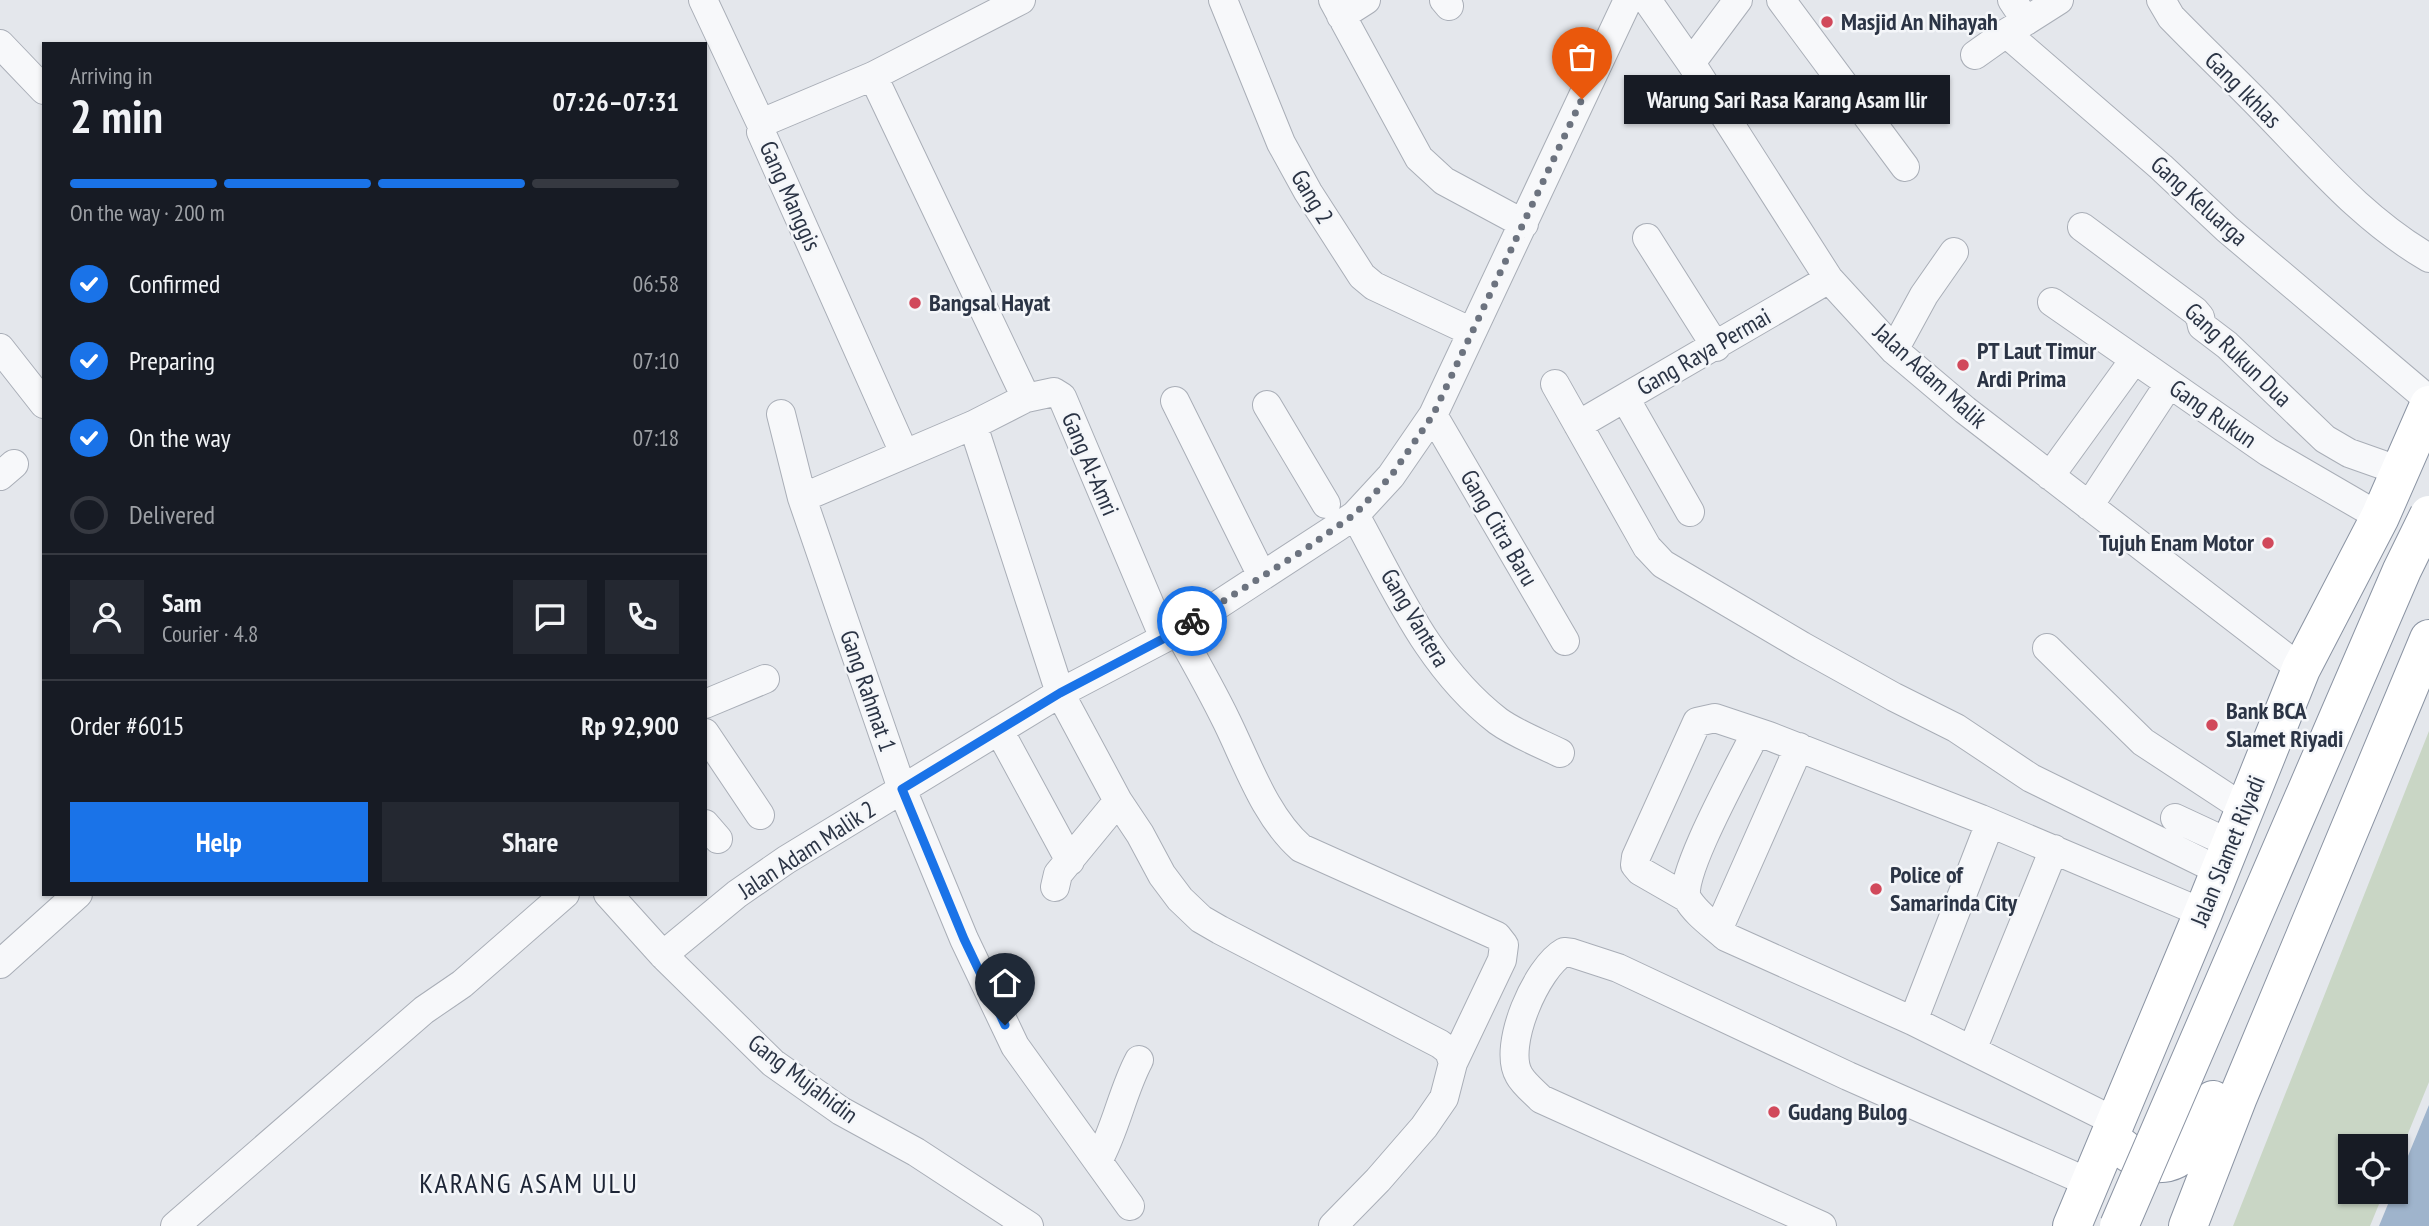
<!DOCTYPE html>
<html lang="en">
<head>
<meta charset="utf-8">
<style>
	:root { --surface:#171b24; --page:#242831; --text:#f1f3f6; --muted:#9ea1a6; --line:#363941; --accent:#1a73e8 }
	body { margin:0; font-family:"PT Sans Narrow",sans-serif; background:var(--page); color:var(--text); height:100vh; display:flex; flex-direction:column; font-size:26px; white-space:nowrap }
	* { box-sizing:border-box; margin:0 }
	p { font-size:23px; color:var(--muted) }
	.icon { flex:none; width:38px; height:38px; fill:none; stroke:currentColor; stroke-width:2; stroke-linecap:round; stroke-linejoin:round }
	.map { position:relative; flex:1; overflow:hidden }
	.sheet { position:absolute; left:42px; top:42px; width:665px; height:854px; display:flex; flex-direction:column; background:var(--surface); border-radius:0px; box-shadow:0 2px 5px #0004 }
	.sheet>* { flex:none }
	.fabs { position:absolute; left:2338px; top:1134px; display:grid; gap:14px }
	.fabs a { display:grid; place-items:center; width:70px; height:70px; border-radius:0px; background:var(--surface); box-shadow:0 2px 5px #0004; font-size:35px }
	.pin { position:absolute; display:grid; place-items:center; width:60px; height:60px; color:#fff; margin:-72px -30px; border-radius:50% 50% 50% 0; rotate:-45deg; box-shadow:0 0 7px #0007 }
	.pin .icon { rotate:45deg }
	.courier { position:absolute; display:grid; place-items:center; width:70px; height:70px; margin:-35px; border:5px solid #1a73e8; border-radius:50%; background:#fff; color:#222; box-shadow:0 2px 9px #0007 }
	.bubble { position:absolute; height:49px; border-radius:0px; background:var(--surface); box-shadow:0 2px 5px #0004; font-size:23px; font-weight:700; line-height:49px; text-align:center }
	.overview em { font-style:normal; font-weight:700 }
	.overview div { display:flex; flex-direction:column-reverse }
	.overview { display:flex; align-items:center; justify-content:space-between; height:119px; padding:0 28px }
	h1 { font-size:46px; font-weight:700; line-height:52px }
	.bar { display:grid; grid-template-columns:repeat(4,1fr); gap:10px 7px; align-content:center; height:84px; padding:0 28px }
	.bar i { height:9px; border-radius:5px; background:var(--line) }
	.bar .active { background:var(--accent) }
	.bar p { grid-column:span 4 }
	.line { display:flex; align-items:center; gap:18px; padding:0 28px; border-top:2px solid var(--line) }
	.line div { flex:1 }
	.round { display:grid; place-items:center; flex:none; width:74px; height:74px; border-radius:0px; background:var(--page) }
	ol { padding:0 28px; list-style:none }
	li { display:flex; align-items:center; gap:21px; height:77px }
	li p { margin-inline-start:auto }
	li .icon { padding:7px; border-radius:50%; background:var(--accent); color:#fff; stroke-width:4 }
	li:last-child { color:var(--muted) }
	li i { width:38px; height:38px; border:4px solid var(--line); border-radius:50% }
	.action { display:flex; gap:14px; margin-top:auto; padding:14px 28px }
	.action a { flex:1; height:80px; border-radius:0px; background:var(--accent); color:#fff; font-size:28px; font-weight:700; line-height:80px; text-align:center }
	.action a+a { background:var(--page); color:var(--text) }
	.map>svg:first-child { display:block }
	.green { fill:#c9d6c5 }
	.water { fill:#9fb4cc }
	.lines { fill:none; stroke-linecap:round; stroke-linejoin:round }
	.minor-casing { stroke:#a9aeb7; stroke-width:30 }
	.highway-casing { stroke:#8b94a3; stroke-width:40 }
	.minor { stroke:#f7f8fa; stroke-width:28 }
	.highway { stroke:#fff; stroke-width:38 }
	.highway-bridge-casing { stroke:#8b94a3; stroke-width:40; stroke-linecap:butt }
	.highway-bridge { stroke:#fff; stroke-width:38 }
	.done { stroke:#6c737f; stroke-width:7; stroke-dasharray:0 12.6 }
	.route { stroke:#1a73e8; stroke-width:9 }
	.poi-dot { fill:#d1495b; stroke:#f4f6f9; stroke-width:2.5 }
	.labels { text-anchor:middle; stroke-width:5; stroke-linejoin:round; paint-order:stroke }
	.poi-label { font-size:24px; font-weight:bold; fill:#2b3445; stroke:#f4f6f9; text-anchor:start }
	.street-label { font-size:24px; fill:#2b3445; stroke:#f4f6f9 }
	.quarter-label { font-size:28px; letter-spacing:2px; fill:#1d2536; stroke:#f4f6f9 }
</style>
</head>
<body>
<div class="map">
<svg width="2429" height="1226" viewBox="0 0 2429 1226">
	<rect width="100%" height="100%" fill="#e4e7ec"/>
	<path class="green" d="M2429,731V1082L2396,1163V1146H2350V1192H2384L2370,1226H2233Z"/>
	<path class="water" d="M2429,1105V1226H2379L2393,1192H2396V1185Z"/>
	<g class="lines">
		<g class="minor-casing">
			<path id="minor" d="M703,0L762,126
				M1223,0L1281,143L1308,192L1362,276L1374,286L1472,332
				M1333,0L1419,158L1444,181L1524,224
				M1444,0L1449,6
				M1647,0L1691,63L1829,279L1894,350L1965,410L2301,669
				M1781,0L1905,167
				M2012,0L2026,21L2006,33L2161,167L2227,229L2429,400
				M2161,0L2171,17C2201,48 2232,77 2262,108C2316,163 2362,219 2429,258
				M1341,16L1366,0
				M2026,21L2059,0
				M0,44L44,90
				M1975,55L2006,33
				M1691,63L1738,0
				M873,76L1026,398
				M2082,227L2195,311L2200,317L2202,326L2227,345L2325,439L2349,453L2400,471
				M1647,238L1716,347
				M2052,302L2268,452L2380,517
				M0,348L44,404
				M1894,350L1924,295L1954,252
				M1555,384L1647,547L1663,564L1802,646L1894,697L1956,728L2031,778L2220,871
				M1625,398L1690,512
				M1175,401L1262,576
				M1267,405L1326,504
				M781,414L802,498L902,789L964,939L1015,1046L1130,1206
				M1433,415L1565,641
				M973,425L1060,693L1118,801L1140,834L1162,875L1180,899L1201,919L1220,930L1440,1044L1449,1051L1453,1063L1444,1098L1424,1127L1378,1180L1333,1226
				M1578,425L1829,279
				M904,453L761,132L766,121L873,76L1021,0
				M0,476L14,464
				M2050,476L2134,360
				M802,498L973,425L1026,398L1054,392L1062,397L1164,638
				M2089,506L2169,384
				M1355,515C1396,589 1429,668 1498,721C1516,734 1540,743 1560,753
				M1178,631C1195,661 1212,691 1227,722C1248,765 1265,816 1301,848L1497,936L1504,945L1502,960L1453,1063
				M2047,648L2143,742L2245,809
				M705,704L765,679
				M999,730L1070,861
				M705,733L760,815
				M2175,818L2231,844
				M705,824L718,839
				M1055,887L1058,874L1118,801
				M608,894L663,955L773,1063L841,1111L916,1152L1029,1226
				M1687,898L1640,871L1635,865L1636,857L1697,722L1715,718L1769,736
				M1718,930L1799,747
				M663,955L737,894L786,860L1060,693L1178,631L1339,526L1355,515L1391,476L1433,415L1628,0
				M0,964L78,894
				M1913,1021L1990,823
				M1972,1050L2054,849
				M2116,1122L1913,1021L1726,937C1714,926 1695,913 1687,898C1677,878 1740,765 1752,740L1759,736H1769L1981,819L2203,913
				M1098,1161C1116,1129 1122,1092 1139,1060
				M175,1226L424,1010L462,984L565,894
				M1822,1226L1541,1099C1534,1092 1523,1083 1519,1075C1502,1046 1537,967 1564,952L1572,953L1618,968L1848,1076L2090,1183"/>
		</g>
		<g class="highway-casing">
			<path id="highway" d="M2120,1146C2143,1166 2171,1172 2191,1145C2200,1132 2206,1114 2213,1100
				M2072,1226L2203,913L2301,669L2380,517L2429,405
				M2188,1226L2238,1097L2429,639"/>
		</g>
		<use href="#minor" class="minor"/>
		<use href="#highway" class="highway"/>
		<g class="highway-bridge-casing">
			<path id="highway-bridge" d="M2119,1226L2402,570L2429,515"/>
		</g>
		<use href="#highway-bridge" class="highway-bridge"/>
	</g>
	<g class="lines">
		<path class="done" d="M1192,621L1307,548L1355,514L1391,476L1433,415L1582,99"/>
		<path class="route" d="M1005,1025L964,939L902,789L1060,693L1178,631L1192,621"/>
	</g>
	<g class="poi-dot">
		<circle cx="1827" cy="22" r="7"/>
		<circle cx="915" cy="303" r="7"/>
		<circle cx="1963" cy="365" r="7"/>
		<circle cx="2268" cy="543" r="7"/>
		<circle cx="2212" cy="725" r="7"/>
		<circle cx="1876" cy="889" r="7"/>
		<circle cx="1774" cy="1112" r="7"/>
	</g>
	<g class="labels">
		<g class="poi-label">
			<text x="1841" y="30">Masjid An Nihayah</text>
			<text x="929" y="311">Bangsal Hayat</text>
			<text x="1977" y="359">PT Laut Timur<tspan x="1977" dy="28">Ardi Prima</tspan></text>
			<text x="2254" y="551" text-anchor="end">Tujuh Enam Motor</text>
			<text x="2226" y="719">Bank BCA<tspan x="2226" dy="28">Slamet Riyadi</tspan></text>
			<text x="1890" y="883">Police of<tspan x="1890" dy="28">Samarinda City</tspan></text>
			<text x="1788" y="1120">Gudang Bulog</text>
		</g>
		<g class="street-label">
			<text transform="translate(2243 90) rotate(45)" y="8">Gang Ikhlas</text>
			<text transform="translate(790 196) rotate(66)" y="8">Gang Manggis</text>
			<text transform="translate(1312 197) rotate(59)" y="8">Gang 2</text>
			<text transform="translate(2199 201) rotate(42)" y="8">Gang Keluarga</text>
			<text transform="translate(1704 352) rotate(-30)" y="8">Gang Raya Permai</text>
			<text transform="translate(2238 355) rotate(44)" y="8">Gang Rukun Dua</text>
			<text transform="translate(1930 376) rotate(42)" y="8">Jalan Adam Malik</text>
			<text transform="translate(2213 414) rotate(35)" y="8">Gang Rukun</text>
			<text transform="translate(1090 464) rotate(67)" y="8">Gang Al-Amri</text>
			<text transform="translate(1499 528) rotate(60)" y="8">Gang Citra Baru</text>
			<text transform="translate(1415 618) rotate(59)" y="8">Gang Vantera</text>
			<text transform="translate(868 691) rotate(71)" y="8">Gang Rahmat 1</text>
			<text transform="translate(807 850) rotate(-33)" y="8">Jalan Adam Malik 2</text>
			<text transform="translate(2228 851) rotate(-68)" y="8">Jalan Slamet Riyadi</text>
			<text transform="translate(803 1079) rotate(37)" y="8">Gang Mujahidin</text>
		</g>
		<g class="quarter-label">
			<text x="529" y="1193">KARANG ASAM ULU</text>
		</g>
	</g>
</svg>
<div class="fabs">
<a><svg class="icon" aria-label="locate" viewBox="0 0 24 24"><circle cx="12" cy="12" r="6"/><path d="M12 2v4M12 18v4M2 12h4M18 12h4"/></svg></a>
</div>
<div class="pin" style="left:1582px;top:99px;background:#ea580c"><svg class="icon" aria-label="bag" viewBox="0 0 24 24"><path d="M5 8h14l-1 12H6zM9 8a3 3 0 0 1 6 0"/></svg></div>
<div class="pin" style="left:1005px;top:1025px;background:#1f2937"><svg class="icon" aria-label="home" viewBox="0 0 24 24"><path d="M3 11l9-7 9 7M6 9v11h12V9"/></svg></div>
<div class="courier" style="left:1192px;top:621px"><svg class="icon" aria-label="bike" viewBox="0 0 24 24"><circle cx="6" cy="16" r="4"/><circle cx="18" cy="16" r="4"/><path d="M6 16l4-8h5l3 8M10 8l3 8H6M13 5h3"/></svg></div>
<div class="bubble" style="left:1624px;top:75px;width:326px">Warung Sari Rasa Karang Asam Ilir</div>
<section class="sheet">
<div class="overview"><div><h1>2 min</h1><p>Arriving in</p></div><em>07:26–07:31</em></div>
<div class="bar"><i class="active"></i><i class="active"></i><i class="active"></i><i></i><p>On the way · 200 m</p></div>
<ol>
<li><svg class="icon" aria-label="check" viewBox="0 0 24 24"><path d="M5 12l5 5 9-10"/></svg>Confirmed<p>06:58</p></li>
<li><svg class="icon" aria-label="check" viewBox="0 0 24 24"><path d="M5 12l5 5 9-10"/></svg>Preparing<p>07:10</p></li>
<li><svg class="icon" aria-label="check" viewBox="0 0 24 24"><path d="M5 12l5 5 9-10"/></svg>On the way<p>07:18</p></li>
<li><i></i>Delivered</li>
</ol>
<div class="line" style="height:126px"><a class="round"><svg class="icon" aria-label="person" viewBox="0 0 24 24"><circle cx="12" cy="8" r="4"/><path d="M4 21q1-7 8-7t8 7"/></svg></a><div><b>Sam</b><p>Courier · 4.8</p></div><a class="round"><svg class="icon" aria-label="chat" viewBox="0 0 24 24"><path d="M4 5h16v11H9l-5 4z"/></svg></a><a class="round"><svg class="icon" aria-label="phone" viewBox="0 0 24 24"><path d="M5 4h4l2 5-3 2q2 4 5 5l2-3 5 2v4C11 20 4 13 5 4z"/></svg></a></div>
<div class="line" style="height:91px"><div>Order #6015</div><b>Rp 92,900</b></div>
<div class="action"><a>Help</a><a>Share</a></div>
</section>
</div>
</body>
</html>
